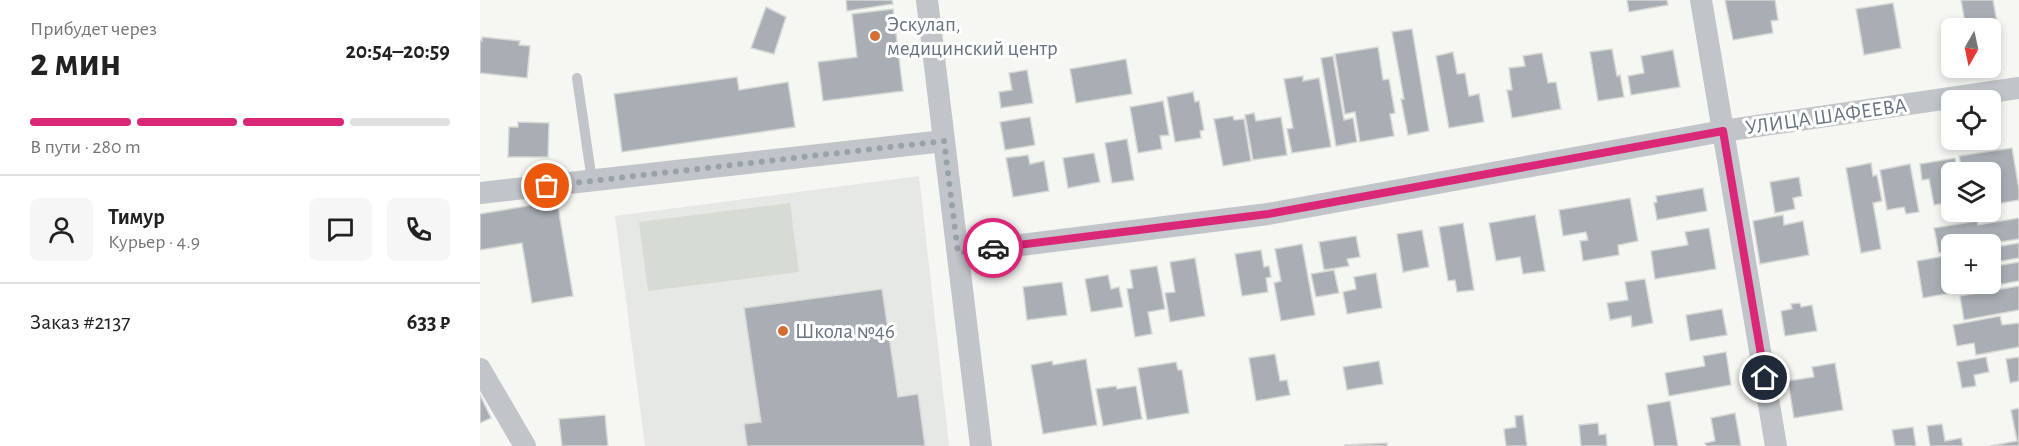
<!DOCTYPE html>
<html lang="ru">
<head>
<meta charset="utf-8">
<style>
	:root { --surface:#fff; --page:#f6f6f6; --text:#222; --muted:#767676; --line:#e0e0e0; --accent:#db2777 }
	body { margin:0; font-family:"Alegreya Sans",sans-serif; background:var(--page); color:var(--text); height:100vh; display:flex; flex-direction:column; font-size:22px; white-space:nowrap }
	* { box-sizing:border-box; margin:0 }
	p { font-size:20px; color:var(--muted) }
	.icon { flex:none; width:33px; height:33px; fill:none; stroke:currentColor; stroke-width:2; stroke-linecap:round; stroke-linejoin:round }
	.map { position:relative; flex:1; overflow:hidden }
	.side { display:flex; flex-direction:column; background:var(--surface); width:480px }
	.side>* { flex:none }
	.needle { width:39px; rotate:189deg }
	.controls { position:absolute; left:1461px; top:18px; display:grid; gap:12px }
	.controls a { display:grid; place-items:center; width:60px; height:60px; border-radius:9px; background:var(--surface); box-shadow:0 3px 9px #0003; font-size:30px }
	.pin { position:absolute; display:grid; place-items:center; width:51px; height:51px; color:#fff; margin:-26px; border:3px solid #fff; border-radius:50%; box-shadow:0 2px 6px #0007 }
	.courier { position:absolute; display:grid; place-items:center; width:60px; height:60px; margin:-30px; border:4px solid #db2777; border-radius:50%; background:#fff; color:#222; box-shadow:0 2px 8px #0007 }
	.summary em { font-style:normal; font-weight:600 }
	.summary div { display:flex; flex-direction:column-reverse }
	.summary { display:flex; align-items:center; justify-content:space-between; height:102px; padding:0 30px }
	h1 { font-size:39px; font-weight:600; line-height:45px }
	.bar { display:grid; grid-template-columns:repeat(4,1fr); gap:9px 6px; align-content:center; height:72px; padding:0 30px }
	.bar i { height:8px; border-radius:4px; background:var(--line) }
	.bar .selected { background:var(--accent) }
	.bar p { grid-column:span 4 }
	.line { display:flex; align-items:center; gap:15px; padding:0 30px; border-top:2px solid var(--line) }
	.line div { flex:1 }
	.round { display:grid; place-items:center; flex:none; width:63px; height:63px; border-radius:9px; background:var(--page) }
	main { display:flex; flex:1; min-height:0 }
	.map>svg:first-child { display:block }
	.built { fill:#e6e8e6 }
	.pitch { fill:#d6dcd4 }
	.building { fill:#a8aeb4; stroke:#d7d7d5; stroke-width:1.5 }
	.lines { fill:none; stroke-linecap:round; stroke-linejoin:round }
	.lane { stroke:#c1c4c8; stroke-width:10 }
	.street { stroke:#c1c4c8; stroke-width:22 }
	.done { stroke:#99a1a9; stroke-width:6; stroke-dasharray:0 10.8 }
	.route { stroke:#db2777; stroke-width:8 }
	.poi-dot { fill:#d46e34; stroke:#fff; stroke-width:2 }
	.labels { text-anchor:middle; stroke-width:6; stroke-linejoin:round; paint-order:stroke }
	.poi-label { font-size:21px; fill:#677381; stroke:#fff; text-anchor:start }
	.street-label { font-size:21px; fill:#677381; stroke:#fff }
</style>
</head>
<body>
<main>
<section class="side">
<div class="summary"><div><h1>2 мин</h1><p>Прибудет через</p></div><em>20:54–20:59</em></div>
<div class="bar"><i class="selected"></i><i class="selected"></i><i class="selected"></i><i></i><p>В пути · 280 m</p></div>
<div class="line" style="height:108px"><a class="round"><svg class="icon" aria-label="person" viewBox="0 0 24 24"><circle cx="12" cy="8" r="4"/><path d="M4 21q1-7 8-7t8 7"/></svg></a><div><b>Тимур</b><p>Курьер · 4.9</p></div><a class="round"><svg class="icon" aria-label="chat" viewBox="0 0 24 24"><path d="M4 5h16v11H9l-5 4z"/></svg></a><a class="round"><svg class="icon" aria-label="phone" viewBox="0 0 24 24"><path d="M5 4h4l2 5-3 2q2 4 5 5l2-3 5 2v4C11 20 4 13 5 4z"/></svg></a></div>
<div class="line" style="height:78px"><div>Заказ #2137</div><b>633 ₽</b></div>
</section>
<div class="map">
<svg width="1539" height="446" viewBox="0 0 1539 446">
	<rect width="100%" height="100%" fill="#f6f6f3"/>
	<path class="built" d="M439,176L469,446H165L135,216Z"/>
	<path class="pitch" d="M310,203L319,272L168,291L159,222Z"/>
	<path class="building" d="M366,0H412L413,4L367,11Z
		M1147,0H1187L1188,5L1149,12Z
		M1245,0H1295L1298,20L1291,21L1293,33L1253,40Z
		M1481,0H1513L1518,28H1486Z
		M1413,3L1421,48L1384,55L1376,9Z
		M286,7L306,17L294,54L271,48Z
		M413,9L423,91L343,101L338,62L377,57L372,14Z
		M932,29L949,131L928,135L921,99H924L912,32Z
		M2,37L40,41L39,45L50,46L47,78L0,73V40L2,41Z
		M898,47L903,80L909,79L915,113L910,114L914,136L880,142L875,112L865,114L855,54Z
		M1132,49L1137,76L1140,75L1144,97L1118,101L1110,52Z
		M1193,50L1200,87L1151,95L1148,76L1164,73L1161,56Z
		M973,52L977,74L985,73L989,96L999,94L1004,122L969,128L956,56Z
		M1062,53L1068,83L1076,82L1081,109L1032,118L1027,90H1032L1029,68L1045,66L1043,56Z
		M853,56L864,120L873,118L877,142L856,146L841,58Z
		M646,59L652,94L596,103L590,69Z
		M547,70L553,103L521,108L519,92L532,90L529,73Z
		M823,76V81L839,78L851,147L812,153L807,129L813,128L804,79Z
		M257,77L259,90L308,82L315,127L142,152L134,94Z
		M713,92L715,102L719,101L724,130L720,131L721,138L695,142L687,97Z
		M683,101L689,135L680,136L682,149L658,153L650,107Z
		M774,113L776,121L801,117L807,155L773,160L765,115Z
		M753,116L754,120L764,119L771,161L743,166L734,119Z
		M550,117L555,145L525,150L520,122Z
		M38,122L69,123L68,157H28L29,127H38Z
		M647,139L654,180L632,183L625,143Z
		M1532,148L1539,190V200L1510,205V172H1482L1479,156Z
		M614,153L620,182L588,188L583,158Z
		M548,155L550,164L564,161L569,191L533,197L526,158Z
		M1475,158L1478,172H1472V202L1454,205L1449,179L1442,180L1440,164Z
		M1391,163L1393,176L1397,175L1402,201L1393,203L1401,249L1381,253L1366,168Z
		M1430,164L1439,212L1426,214L1424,207L1407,210L1400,170Z
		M1319,177L1322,196L1313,198L1315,209L1295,213L1290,182Z
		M1223,188L1227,211L1177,220L1174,203L1177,202L1176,196Z
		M1150,198L1158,241L1138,245L1139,255L1103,261L1100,241L1108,240L1106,232L1083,236L1079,210Z
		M77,201L93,296L52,303L42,243L0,250V214Z
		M1055,215L1065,271L1043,274L1040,257L1016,261L1009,223Z
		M1303,215L1304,225L1323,221L1329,255L1280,264L1273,221Z
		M1539,218V239L1507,244H1472V251L1459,253L1454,228L1497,221L1498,225Z
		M983,223L994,290L977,292L975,280L968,281L959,227Z
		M1229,228L1236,269L1175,279L1171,251L1208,245L1205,232Z
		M942,230L949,267L923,272L917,234Z
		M876,236L880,257L867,259L869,266L844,270L839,242Z
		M1539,243V258L1510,263V248Z
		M822,244L835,315L801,321L794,283L801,281L795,249Z
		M781,250L784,267L789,266L791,277L786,278L788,292L762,296L755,254Z
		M1470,255L1472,284H1510V267L1539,262V281L1443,298L1437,261Z
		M715,258L725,316L690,322L685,293L695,292L690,262Z
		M677,266L685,309L668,312L672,334L655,337L647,289L653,288L650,270Z
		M854,270L859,293L836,297L831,274Z
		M896,273L902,308L867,314L863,292L876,289L874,277Z
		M628,275L631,289L639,287L643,307L611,312L605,279Z
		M1165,279L1173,323L1152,327L1151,316L1130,320L1127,303L1148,300L1145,282Z
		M582,282L587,315L547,320L543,287Z
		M1539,286V310L1484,320L1480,296Z
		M402,289L418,397L438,394L445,446H267L264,424L281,422L264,308Z
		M1320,303L1321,307L1332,305L1337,331L1305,336L1301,311L1312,309L1311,304Z
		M1242,309L1247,335L1210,341L1206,315Z
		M1520,316L1522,325L1539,323V347L1496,355L1494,343L1477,346L1473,325Z
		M1246,352L1251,385L1189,396L1185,373L1225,366L1223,356Z
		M795,354L800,381L807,380L810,395L776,401L769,358Z
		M1506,357L1509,372L1494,375L1496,386L1482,388L1477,362Z
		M1539,357V381L1530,383L1526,359Z
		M606,359L617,425L563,434L551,365L572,361L573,365Z
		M899,361L903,384L867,390L863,367Z
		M696,362L698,370H702L709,413L667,420L658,368Z
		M1355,363L1363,410L1314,418L1308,381L1334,377L1332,367Z
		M636,386L637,389L656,386L662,419L623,426L616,389Z
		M0,395L11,418L0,423Z
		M1190,401L1198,446H1174L1167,405Z
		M1539,408V446H1510L1537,441L1531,410Z
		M1255,413L1261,446H1226L1225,443L1235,441L1231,418Z
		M125,415L128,446H82L79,419Z
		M1043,415L1047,446H1026L1024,429L1036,427L1035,416Z
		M1118,423L1119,435L1126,434L1127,446H1101L1099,425Z
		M1462,424L1465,441L1481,438L1483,446H1450L1447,426Z
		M1433,427L1436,446H1415L1412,430Z
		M907,443V446H865V445Z"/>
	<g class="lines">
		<path class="lane" d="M97,78L112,181"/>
		<path class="street" d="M447,0L501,446
			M1221,0L1296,446
			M0,193L464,141
			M478,253L788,214L1243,131L1539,88
			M0,369L45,446"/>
	</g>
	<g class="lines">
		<path class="done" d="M67,186L464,141L478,253L513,248"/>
		<path class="route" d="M513,248L788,214L1243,131L1285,378"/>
	</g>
	<g class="poi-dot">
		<circle cx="395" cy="36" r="6"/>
		<circle cx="303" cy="331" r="6"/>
	</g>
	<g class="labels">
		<g class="poi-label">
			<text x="407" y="31">Эскулап,<tspan x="407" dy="24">медицинский центр</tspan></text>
			<text x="315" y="338">Школа №46</text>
		</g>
		<g class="street-label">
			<text transform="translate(1346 116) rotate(-8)" y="7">УЛИЦА ШАФЕЕВА</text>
		</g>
	</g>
</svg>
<div class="controls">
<a><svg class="needle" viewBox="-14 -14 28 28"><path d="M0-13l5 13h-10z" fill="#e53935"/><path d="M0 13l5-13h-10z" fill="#767676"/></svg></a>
<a><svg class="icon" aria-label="locate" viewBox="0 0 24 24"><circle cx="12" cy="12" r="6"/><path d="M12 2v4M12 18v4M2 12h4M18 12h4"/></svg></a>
<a><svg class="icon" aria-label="layers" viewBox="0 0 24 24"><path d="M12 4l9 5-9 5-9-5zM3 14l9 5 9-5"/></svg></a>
<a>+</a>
</div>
<div class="pin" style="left:67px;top:186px;background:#ea580c"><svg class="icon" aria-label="bag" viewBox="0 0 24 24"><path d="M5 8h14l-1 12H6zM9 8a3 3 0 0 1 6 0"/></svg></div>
<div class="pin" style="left:1285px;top:378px;background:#1f2937"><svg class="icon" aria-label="home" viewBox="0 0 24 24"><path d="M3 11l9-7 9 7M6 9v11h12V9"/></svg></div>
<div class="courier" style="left:513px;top:248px"><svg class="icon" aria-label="car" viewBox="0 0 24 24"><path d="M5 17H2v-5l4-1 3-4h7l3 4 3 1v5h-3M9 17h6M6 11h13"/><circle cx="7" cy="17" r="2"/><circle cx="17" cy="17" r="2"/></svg></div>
</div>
</main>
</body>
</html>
